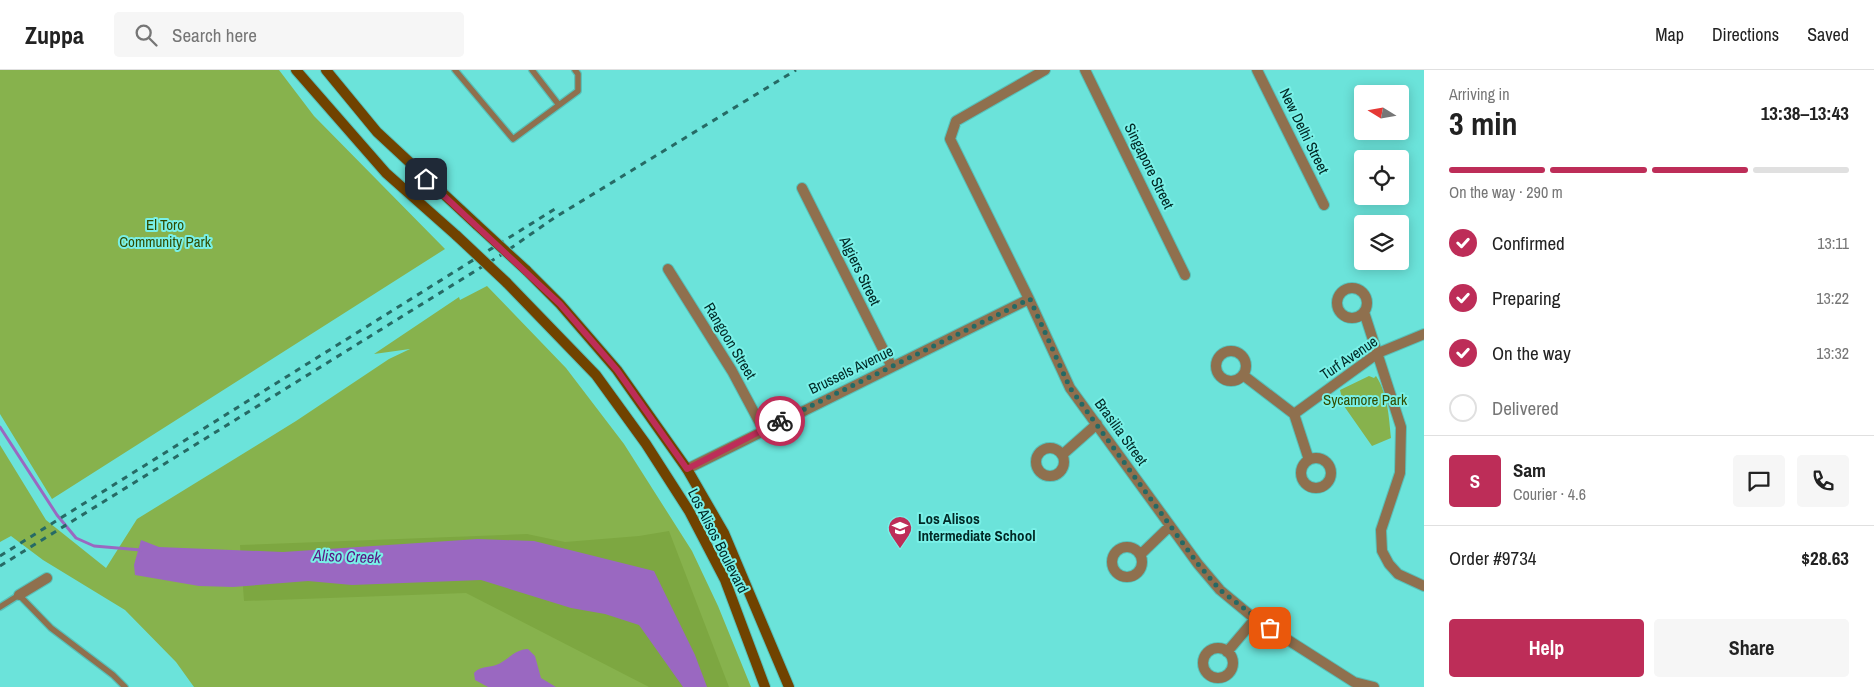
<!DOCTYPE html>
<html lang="en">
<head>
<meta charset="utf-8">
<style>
	:root { --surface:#fff; --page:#f6f6f6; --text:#222; --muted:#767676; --line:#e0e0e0; --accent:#bd2d58 }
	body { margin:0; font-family:"Archivo Narrow",sans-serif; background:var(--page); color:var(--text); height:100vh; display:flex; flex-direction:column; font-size:19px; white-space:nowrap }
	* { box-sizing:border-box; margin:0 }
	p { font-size:16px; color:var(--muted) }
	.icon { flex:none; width:28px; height:28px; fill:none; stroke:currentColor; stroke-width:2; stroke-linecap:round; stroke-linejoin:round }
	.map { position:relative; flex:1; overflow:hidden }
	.sheet { display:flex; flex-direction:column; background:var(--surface); width:450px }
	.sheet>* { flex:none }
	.needle { width:32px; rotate:281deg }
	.controls { position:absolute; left:1354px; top:15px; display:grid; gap:10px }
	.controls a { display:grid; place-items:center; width:55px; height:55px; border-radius:5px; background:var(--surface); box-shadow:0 2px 12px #0003; font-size:25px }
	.pin { position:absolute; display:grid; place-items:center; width:42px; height:42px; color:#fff; margin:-21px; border-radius:10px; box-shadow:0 2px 8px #0006 }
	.courier { position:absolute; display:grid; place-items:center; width:50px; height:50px; margin:-25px; border:4px solid #bd2d58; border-radius:50%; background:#fff; color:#222; box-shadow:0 1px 6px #0007 }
	.head em { font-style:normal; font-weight:700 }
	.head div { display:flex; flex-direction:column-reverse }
	.head { display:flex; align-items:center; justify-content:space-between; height:85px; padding:0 25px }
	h1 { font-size:32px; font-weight:700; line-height:38px }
	.bar { display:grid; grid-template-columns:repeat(4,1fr); gap:8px 5px; align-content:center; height:60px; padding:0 25px }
	.bar i { height:6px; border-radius:4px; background:var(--line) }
	.bar .selected { background:var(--accent) }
	.bar p { grid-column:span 4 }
	.line { display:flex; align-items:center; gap:12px; padding:0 25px; border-top:1px solid var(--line) }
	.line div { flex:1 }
	.round { display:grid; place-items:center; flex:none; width:52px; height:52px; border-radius:5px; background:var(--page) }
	ol { padding:0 25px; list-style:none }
	li { display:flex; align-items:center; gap:15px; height:55px }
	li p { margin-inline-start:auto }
	li .icon { padding:5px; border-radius:50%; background:var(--accent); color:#fff; stroke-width:4 }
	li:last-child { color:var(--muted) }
	li i { width:28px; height:28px; border:2px solid var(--line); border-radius:50% }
	.cta { display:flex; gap:10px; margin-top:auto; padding:10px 25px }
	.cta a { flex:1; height:58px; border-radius:5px; background:var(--accent); color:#fff; font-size:20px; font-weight:700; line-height:58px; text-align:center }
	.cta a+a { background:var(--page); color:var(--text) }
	header { display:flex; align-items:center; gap:30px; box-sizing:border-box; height:70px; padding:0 25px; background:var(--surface); border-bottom:1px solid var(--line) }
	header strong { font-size:24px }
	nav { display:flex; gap:28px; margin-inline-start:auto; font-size:18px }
	.search { width:350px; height:45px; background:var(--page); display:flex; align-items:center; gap:12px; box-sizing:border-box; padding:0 18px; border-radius:5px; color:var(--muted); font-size:19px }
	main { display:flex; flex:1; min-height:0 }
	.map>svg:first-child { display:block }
	.green { fill:#87b24d }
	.forest { fill:#7da741 }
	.water { fill:#9a68c1 }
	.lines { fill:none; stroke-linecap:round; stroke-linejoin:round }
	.stream { stroke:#9a68c1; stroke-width:3 }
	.lane-casing { stroke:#58c1b9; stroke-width:8 }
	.street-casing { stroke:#58c1b9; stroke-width:12 }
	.secondary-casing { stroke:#58c1b9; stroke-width:12 }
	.lane { stroke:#8f704e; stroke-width:5.5 }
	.street { stroke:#8f704e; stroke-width:10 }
	.secondary { stroke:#704300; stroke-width:10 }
	.rail { stroke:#266a65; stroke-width:3; stroke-dasharray:6 6; stroke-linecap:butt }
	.secondary-bridge-casing { stroke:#58c1b9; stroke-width:12; stroke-linecap:butt }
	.secondary-bridge { stroke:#704300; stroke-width:10 }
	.done { stroke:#256964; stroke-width:5; stroke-dasharray:0 9 }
	.route { stroke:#bd2d58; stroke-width:6 }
	.labels { text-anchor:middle; stroke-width:4; stroke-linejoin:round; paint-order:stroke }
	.street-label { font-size:15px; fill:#002825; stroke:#79f0e7 }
	.park-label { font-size:15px; fill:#314c00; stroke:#79f0e7 }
	.poi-label { font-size:15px; font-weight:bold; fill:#002825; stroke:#79f0e7; text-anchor:start }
	.water-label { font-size:16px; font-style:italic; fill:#5a1482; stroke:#79f0e7 }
</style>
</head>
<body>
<header>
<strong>Zuppa</strong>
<div class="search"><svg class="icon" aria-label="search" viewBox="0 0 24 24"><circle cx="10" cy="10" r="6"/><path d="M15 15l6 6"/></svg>Search here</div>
<nav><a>Map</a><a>Directions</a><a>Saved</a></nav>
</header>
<main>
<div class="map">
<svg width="1424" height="617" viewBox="0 0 1424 617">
	<rect width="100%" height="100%" fill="#6be3da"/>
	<path class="green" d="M0,0H279L314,46L445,179L52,429L0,344Z
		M487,216L566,298L624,374L692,481L718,536L751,617H194L176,592L125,540L43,490L11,466L0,472V375L46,450L106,498L137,449L296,351L389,289L410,279L374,284L459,227L460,230Z
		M1369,306L1374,308L1376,306C1388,324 1389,348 1391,368L1372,376L1344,336L1340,320Z"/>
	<path class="forest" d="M669,461L729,617H649L466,523L244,531L240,475L527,464L565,472L639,466Z"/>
	<path class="water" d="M478,469L534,471L654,501L695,585L707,617H683L639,555L605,544L571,538L481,510L352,515L308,511L233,517L199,516L135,505L134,495L141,470L159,477L283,482Z
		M528,579L535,586L541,608L556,617H488L475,610L474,603C480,596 487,598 496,595C507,591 515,579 528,579Z"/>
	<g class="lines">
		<path class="stream" d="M0,357L57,445L76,468L94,476L141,480"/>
		<g class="lane-casing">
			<path id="lane" d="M455,0L513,69L578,21V4L575,0
				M532,0L559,35
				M0,537L19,525L51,558L113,605L125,617"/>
		</g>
		<g class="street-casing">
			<path id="street" d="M1045,0L956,51L950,69L1029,229L1070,318L1198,494L1220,520L1255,549L1354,612L1374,617
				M1085,0L1185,205
				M1257,0L1324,135
				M802,118L892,297
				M668,199L732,301L763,359
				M1337 233a15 15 0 1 1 30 0a15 15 0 1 1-30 0Z
				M1364,242L1401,357L1400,403L1381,460L1382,481L1389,494L1398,504L1424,516
				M1216 296a15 15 0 1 1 30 0a15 15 0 1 1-30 0Z
				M1243,305L1294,344L1309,390
				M1294,344L1378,283L1424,264
				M1036 392a14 14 0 1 1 28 0a14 14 0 1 1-28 0Z
				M1062,385L1097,354
				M1301 403a15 15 0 1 1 30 0a15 15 0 1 1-30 0Z
				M687,399L1029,229
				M1112 492a15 15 0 1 1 30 0a15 15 0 1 1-30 0Z
				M1140,485L1170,456
				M19,525L47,508
				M1203 593a15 15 0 1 1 30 0a15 15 0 1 1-30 0Z
				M1227,582L1255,549"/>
		</g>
		<g class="secondary-casing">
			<path id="secondary" d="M296,0L386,103L457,166
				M326,0L377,62L477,155
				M526,200L560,234L617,300L687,399L724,463L789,617
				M506,212L596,305L646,374L689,441L725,510L765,617"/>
		</g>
		<use href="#lane" class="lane"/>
		<use href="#street" class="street"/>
		<use href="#secondary" class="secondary"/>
		<path class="rail" d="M0,486L558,137
			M0,496L501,185L554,148L796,0"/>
		<g class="secondary-bridge-casing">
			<path id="secondary-bridge" d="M477,155L526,200
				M457,166L506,212"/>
		</g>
		<use href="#secondary-bridge" class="secondary-bridge"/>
	</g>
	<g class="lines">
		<path class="done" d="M780,351L1030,229L1070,318L1198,494L1220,520L1270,558"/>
		<path class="route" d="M426,109L560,234L617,300L687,399L780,351"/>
	</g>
	<defs>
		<g id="school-pin" transform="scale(1.25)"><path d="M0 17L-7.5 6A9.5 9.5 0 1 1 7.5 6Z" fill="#bd2d58" stroke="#79f0e7"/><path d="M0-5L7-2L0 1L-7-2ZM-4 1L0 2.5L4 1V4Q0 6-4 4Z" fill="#fff"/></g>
	</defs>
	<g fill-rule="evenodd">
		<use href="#school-pin" x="900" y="458"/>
	</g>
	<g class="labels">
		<g class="street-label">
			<text transform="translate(1304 61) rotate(64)" y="5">New Delhi Street</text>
			<text transform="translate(1149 96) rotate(64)" y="5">Singapore Street</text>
			<text transform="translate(860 201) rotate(64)" y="5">Algiers Street</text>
			<text transform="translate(730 271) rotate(59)" y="5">Rangoon Street</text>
			<text transform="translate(1349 288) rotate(-34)" y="5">Turf Avenue</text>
			<text transform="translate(851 300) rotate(-26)" y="5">Brussels Avenue</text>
			<text transform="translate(1121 362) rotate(54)" y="5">Brasilia Street</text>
			<text transform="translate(718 471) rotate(63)" y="5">Los Alisos Boulevard</text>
		</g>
		<g class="park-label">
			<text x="165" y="160">El Toro<tspan x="165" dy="17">Community Park</tspan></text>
			<text x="1365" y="335">Sycamore Park</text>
		</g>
		<g class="poi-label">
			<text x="918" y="454">Los Alisos<tspan x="918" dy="17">Intermediate School</tspan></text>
		</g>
		<g class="water-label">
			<text transform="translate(347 486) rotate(2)" y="6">Aliso Creek</text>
		</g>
	</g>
</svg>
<div class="controls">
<a><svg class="needle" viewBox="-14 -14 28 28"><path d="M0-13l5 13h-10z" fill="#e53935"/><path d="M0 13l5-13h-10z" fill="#767676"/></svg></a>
<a><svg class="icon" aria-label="locate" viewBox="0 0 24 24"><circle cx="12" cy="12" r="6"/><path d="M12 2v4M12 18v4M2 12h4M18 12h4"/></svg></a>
<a><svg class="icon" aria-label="layers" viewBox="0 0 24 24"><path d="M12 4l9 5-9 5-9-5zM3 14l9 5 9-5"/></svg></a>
</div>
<div class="pin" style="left:1270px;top:558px;background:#ea580c"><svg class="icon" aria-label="bag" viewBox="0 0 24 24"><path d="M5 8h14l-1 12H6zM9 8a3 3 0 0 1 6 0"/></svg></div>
<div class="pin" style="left:426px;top:109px;background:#1f2937"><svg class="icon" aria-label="home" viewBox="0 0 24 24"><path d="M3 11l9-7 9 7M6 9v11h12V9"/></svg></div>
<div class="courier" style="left:780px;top:351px"><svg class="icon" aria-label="bike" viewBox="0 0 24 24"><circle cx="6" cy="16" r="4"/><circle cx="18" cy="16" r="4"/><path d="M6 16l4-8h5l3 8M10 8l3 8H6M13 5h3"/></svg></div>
</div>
<section class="sheet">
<div class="head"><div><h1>3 min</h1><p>Arriving in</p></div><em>13:38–13:43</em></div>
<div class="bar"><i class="selected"></i><i class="selected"></i><i class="selected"></i><i></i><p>On the way · 290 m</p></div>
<ol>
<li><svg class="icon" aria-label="check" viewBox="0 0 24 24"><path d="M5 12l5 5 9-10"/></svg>Confirmed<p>13:11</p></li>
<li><svg class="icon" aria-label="check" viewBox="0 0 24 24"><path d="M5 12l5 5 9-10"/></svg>Preparing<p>13:22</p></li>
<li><svg class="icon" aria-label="check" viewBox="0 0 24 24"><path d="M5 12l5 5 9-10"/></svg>On the way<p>13:32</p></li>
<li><i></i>Delivered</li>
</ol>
<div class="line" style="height:90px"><b class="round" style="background:var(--accent);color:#fff">S</b><div><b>Sam</b><p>Courier · 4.6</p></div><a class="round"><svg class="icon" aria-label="chat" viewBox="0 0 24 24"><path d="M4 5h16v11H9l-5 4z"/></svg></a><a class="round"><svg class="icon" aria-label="phone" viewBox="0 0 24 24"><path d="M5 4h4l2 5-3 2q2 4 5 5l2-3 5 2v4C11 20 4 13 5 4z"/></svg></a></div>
<div class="line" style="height:65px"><div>Order #9734</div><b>$28.63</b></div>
<div class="cta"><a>Help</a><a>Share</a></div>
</section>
</main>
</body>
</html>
